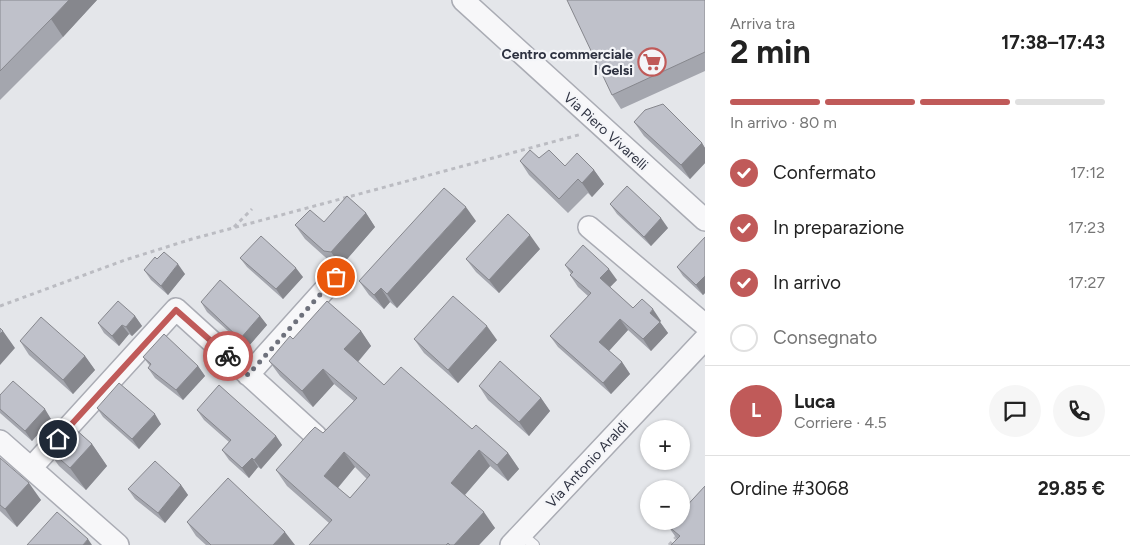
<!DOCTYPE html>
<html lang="it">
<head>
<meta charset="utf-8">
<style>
	:root { --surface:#fff; --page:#f6f6f6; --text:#222; --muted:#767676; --line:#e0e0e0; --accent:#c05a59 }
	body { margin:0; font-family:Figtree,sans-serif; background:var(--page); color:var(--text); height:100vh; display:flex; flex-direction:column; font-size:19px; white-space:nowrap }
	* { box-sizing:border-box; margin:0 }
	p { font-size:16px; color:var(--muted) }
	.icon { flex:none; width:28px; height:28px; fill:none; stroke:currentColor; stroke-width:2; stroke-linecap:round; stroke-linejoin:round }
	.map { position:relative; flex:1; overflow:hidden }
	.sheet { display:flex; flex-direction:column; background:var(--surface); width:425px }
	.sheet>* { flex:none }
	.fabs { position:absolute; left:640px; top:420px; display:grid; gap:10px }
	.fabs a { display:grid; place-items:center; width:50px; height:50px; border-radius:50%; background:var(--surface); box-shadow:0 1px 4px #0004; font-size:25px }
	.pin { position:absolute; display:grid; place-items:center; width:42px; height:42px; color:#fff; margin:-21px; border:2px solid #fff; border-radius:50%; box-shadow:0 1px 5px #0007 }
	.courier { position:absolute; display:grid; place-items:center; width:50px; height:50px; margin:-25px; border:4px solid #c05a59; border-radius:50%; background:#fff; color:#222; box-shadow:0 1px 6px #0007 }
	.headline em { font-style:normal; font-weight:700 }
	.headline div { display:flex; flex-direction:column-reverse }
	.headline { display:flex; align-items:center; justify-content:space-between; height:85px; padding:0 25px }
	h1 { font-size:32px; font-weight:700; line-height:38px }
	.bar { display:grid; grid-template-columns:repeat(4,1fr); gap:8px 5px; align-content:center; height:60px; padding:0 25px }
	.bar i { height:6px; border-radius:4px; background:var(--line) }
	.bar .current { background:var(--accent) }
	.bar p { grid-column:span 4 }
	.line { display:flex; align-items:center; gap:12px; padding:0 25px; border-top:1px solid var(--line) }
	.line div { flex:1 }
	.round { display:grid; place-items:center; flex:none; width:52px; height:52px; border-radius:26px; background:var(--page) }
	ol { padding:0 25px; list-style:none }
	li { display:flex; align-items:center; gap:15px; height:55px }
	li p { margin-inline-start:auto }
	li .icon { padding:5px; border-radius:50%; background:var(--accent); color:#fff; stroke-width:4 }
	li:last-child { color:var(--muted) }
	li i { width:28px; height:28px; border:2px solid var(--line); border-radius:50% }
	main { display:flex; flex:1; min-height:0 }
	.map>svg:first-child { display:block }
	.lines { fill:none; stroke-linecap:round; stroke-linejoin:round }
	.lane-casing { stroke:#aaacb4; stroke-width:12 }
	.street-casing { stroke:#aaacb4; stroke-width:24 }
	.path { stroke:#bbbcc2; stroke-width:3; stroke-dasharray:4 4; stroke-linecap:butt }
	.lane { stroke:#f7f7f9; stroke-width:10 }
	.street { stroke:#f7f7f9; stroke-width:21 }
	.wall { fill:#a4a6ae; fill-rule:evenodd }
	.shaded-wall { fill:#86878d }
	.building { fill:#bfc1ca; stroke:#86878d; fill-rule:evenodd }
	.done { stroke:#6e717c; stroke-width:5; stroke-dasharray:0 9 }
	.route { stroke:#c05a59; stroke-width:6 }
	.labels { text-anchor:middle; stroke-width:4.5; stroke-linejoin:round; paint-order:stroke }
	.poi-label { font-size:14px; font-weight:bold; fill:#2e3241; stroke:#f4f5f8; text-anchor:end }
	.street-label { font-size:14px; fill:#2e3241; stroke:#f4f5f8 }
</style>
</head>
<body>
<main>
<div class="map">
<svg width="705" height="545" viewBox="0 0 705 545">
	<rect width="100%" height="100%" fill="#e4e6ea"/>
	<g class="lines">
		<g class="lane-casing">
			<path id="lane" d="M521,534L534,545"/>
		</g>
		<g class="street-casing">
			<path id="street" d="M463,0L705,220
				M589,227L705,325
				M248,375L336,277
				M0,441L118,545
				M31,468L176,309L316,436
				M511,545L705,339"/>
		</g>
		<path class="path" d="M234,227L252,209
			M0,306L125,260L192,239L582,134
			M669,545L678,535"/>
		<use href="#lane" class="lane"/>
		<use href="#street" class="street"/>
	</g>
	<path class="wall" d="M0,0H97L63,37L0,100Z
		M705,0V71L621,109L612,95Z
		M634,122L702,143L705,148V163L690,179L644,136Z
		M539,158L565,166L594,170L604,184L592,197L588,193L568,213L529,175L520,161Z
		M610,204L668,228L651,246L617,214Z
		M366,213L375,227L341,266L334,265L305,239L295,225L324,222Z
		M476,221L397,308L390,302L384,309L369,295L359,281Z
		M705,237V293L703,295L683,276L677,267Z
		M540,249L499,293L476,272L466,259Z
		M240,258L303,277L283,299L247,267Z
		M157,259L185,274L168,295L151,280L144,270Z
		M565,265L617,280L610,287L633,308L661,321L660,322L668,333L651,351L628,330L609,351L622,362L630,374L611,394L558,347L550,336L588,296L578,287L570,275L571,274Z
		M201,302L260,316L267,325L247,348L207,312Z
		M135,316L142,326L132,336L129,334L119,346L104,333L98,323Z
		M361,331L371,346L358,362L384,385L472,429L508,453L519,469L508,481L490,466L465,495L495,528L479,545H309L329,523L287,486L276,470L323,433L354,401L334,384L313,407L280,376L269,361L293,339ZM355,467L367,479L350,498L338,488Z
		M414,339L497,340L458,383L424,353Z
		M20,341L85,356L95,370L73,394L29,355Z
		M143,357L198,366L205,376L183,400L155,378L148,368L150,366Z
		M479,386L541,398L550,411L529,436L488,400Z
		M0,395L51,419L32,441L0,413Z
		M97,408L161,424L139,449L103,417Z
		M197,410L276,436L282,445L261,469L258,467L249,478L229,460L222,450L229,442L204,420Z
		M43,444H92L107,466L86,490L59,466Z
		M0,458L41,500L17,527L0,511Z
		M181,485L188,495L165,523L135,499L128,489Z
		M187,522L295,545H206L196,536Z
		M668,526L705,545L677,539Z"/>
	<path class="shaded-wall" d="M69,0H97L63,37L51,19Z
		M702,143L705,148V163L690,179L681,165Z
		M594,170L604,184L592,197L582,183Z
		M466,207L476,221L397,308L387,294Z
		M366,213L375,227L341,266L331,252Z
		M661,218L668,228L651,246L644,237Z
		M530,235L540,249L499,293L489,280Z
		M178,264L185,274L168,295L161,286Z
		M296,268L303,277L283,299L276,289Z
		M609,269L617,280L608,289L600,278Z
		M705,276V293L703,295L696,285Z
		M381,288L390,302L384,309L374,295Z
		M653,309L661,321L660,322L668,333L651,351L643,339L650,313Z
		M135,316L142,326L132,336L126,327Z
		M260,316L267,325L247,348L240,339Z
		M620,319L628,330L607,353L599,342Z
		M122,325L129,334L119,346L112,336Z
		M487,326L497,340L458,383L448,370Z
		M3,331L15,348L0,365V334Z
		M361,331L371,346L355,365L344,349Z
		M85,356L95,370L73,394L63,380Z
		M622,362L630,374L611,394L603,383Z
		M198,366L205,376L183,400L176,390Z
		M323,369L334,384L313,407L302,391Z
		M541,398L550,411L529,436L519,422Z
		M45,409L51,419L32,441L25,431Z
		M155,414L161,424L139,449L132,439Z
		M276,436L282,445L261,469L254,460Z
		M92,444L107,466L86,490L70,468Z
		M479,450L490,466L462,498L451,483Z
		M344,452L355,467L335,491L324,476Z
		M508,453L519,469L508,481L497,465Z
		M252,458L258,467L249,478L242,468Z
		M29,483L41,500L17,527L5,509Z
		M181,485L188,495L165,523L158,513Z
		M484,512L495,528L479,545H454Z
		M285,532L295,545H273Z
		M88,539L92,545H83Z"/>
	<path class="building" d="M0,0H69L51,19L0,71Z
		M567,0H705V52L612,95Z
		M663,104L702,143L681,165L634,122L645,110Z
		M530,150L539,158L549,150L565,166L577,153L594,170L582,183L578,179L559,199L520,161Z
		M627,186L661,218L644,237L610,204Z
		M444,188L466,207L387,294L381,288L374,295L359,281Z
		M347,196L366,213L331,252L324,251L295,225L310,210L324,222Z
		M508,214L530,235L489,280L466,259Z
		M261,236L296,268L276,289L240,258Z
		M705,237V276L696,285L677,267Z
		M583,245L609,269L600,278L633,308L642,299L653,309L650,313L660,322L643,339L620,319L599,342L622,362L603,383L550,336L591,293L570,275L573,272L565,265Z
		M164,252L178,264L161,286L144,270L155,257L157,259Z
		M220,280L260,316L240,339L201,302Z
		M453,296L487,326L448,370L414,339Z
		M118,301L135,316L126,327L122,325L112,336L98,323Z
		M327,301L361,331L344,349L384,385L401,367L472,429L476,425L508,453L497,465L479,450L451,483L484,512L454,545H450L448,543L446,545H309L332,520L276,470L310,432L315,427L323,433L357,398L323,369L302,391L269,361L290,336L293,339ZM344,452L370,475L350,498L324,476Z
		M41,317L85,356L63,380L20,341Z
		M0,328L3,331L0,334Z
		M164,334L198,366L176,390L148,368L151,364L143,357Z
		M500,361L541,398L519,422L479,386Z
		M13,381L45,409L25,431L0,409V395Z
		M119,383L155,414L132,439L97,408Z
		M219,385L276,436L254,460L252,458L242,468L222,450L231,440L197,410Z
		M65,420L92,444L70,468L43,444Z
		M0,458L29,483L5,509L0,505Z
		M155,461L181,485L158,513L128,489Z
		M228,478L285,532L273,545H211L187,522Z
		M705,486V545H671L680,536L668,526L672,521H681V512Z
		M57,512L88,539L83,545H27Z"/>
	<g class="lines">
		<path class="done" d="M228,356L248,375L336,277"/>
		<path class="route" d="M58,439L176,310L228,356"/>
	</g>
	<defs>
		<g id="supermarket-ring" transform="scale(1.4375)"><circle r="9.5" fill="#f4f5f8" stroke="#c05a59" stroke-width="1.5"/><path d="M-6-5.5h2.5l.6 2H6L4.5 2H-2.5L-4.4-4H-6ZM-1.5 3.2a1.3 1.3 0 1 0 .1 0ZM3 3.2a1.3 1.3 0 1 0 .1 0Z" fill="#c05a59"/></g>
	</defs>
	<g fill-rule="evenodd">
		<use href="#supermarket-ring" x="652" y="62"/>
	</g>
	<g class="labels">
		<g class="poi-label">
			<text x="633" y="59">Centro commerciale<tspan x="633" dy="16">I Gelsi</tspan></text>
		</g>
		<g class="street-label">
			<text transform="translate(606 131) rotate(42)" y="5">Via Piero Vivarelli</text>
			<text transform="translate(587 464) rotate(-47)" y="5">Via Antonio Araldi</text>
		</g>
	</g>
</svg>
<div class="fabs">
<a>+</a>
<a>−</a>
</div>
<div class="pin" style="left:336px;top:277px;background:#ea580c"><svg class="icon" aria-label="bag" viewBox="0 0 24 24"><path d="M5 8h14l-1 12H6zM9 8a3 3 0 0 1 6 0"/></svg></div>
<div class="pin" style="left:58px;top:439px;background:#1f2937"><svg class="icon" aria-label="home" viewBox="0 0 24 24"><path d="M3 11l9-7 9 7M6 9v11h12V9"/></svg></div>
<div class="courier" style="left:228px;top:356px"><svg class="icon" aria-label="bike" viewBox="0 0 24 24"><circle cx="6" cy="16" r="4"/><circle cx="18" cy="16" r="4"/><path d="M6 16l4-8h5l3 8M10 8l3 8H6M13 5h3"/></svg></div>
</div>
<section class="sheet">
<div class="headline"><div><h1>2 min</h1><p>Arriva tra</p></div><em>17:38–17:43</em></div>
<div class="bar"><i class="current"></i><i class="current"></i><i class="current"></i><i></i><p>In arrivo · 80 m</p></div>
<ol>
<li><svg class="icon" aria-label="check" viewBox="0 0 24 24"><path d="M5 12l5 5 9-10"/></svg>Confermato<p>17:12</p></li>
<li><svg class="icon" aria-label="check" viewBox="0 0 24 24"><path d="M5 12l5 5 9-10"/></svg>In preparazione<p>17:23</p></li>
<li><svg class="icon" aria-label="check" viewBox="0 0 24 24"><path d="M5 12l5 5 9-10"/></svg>In arrivo<p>17:27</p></li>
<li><i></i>Consegnato</li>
</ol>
<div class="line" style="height:90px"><b class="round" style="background:var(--accent);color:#fff">L</b><div><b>Luca</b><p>Corriere · 4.5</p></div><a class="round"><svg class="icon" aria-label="chat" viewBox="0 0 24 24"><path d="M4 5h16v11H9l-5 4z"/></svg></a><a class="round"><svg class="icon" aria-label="phone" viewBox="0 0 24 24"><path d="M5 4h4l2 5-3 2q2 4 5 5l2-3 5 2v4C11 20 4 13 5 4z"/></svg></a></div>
<div class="line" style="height:65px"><div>Ordine #3068</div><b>29.85 €</b></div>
</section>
</main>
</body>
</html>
